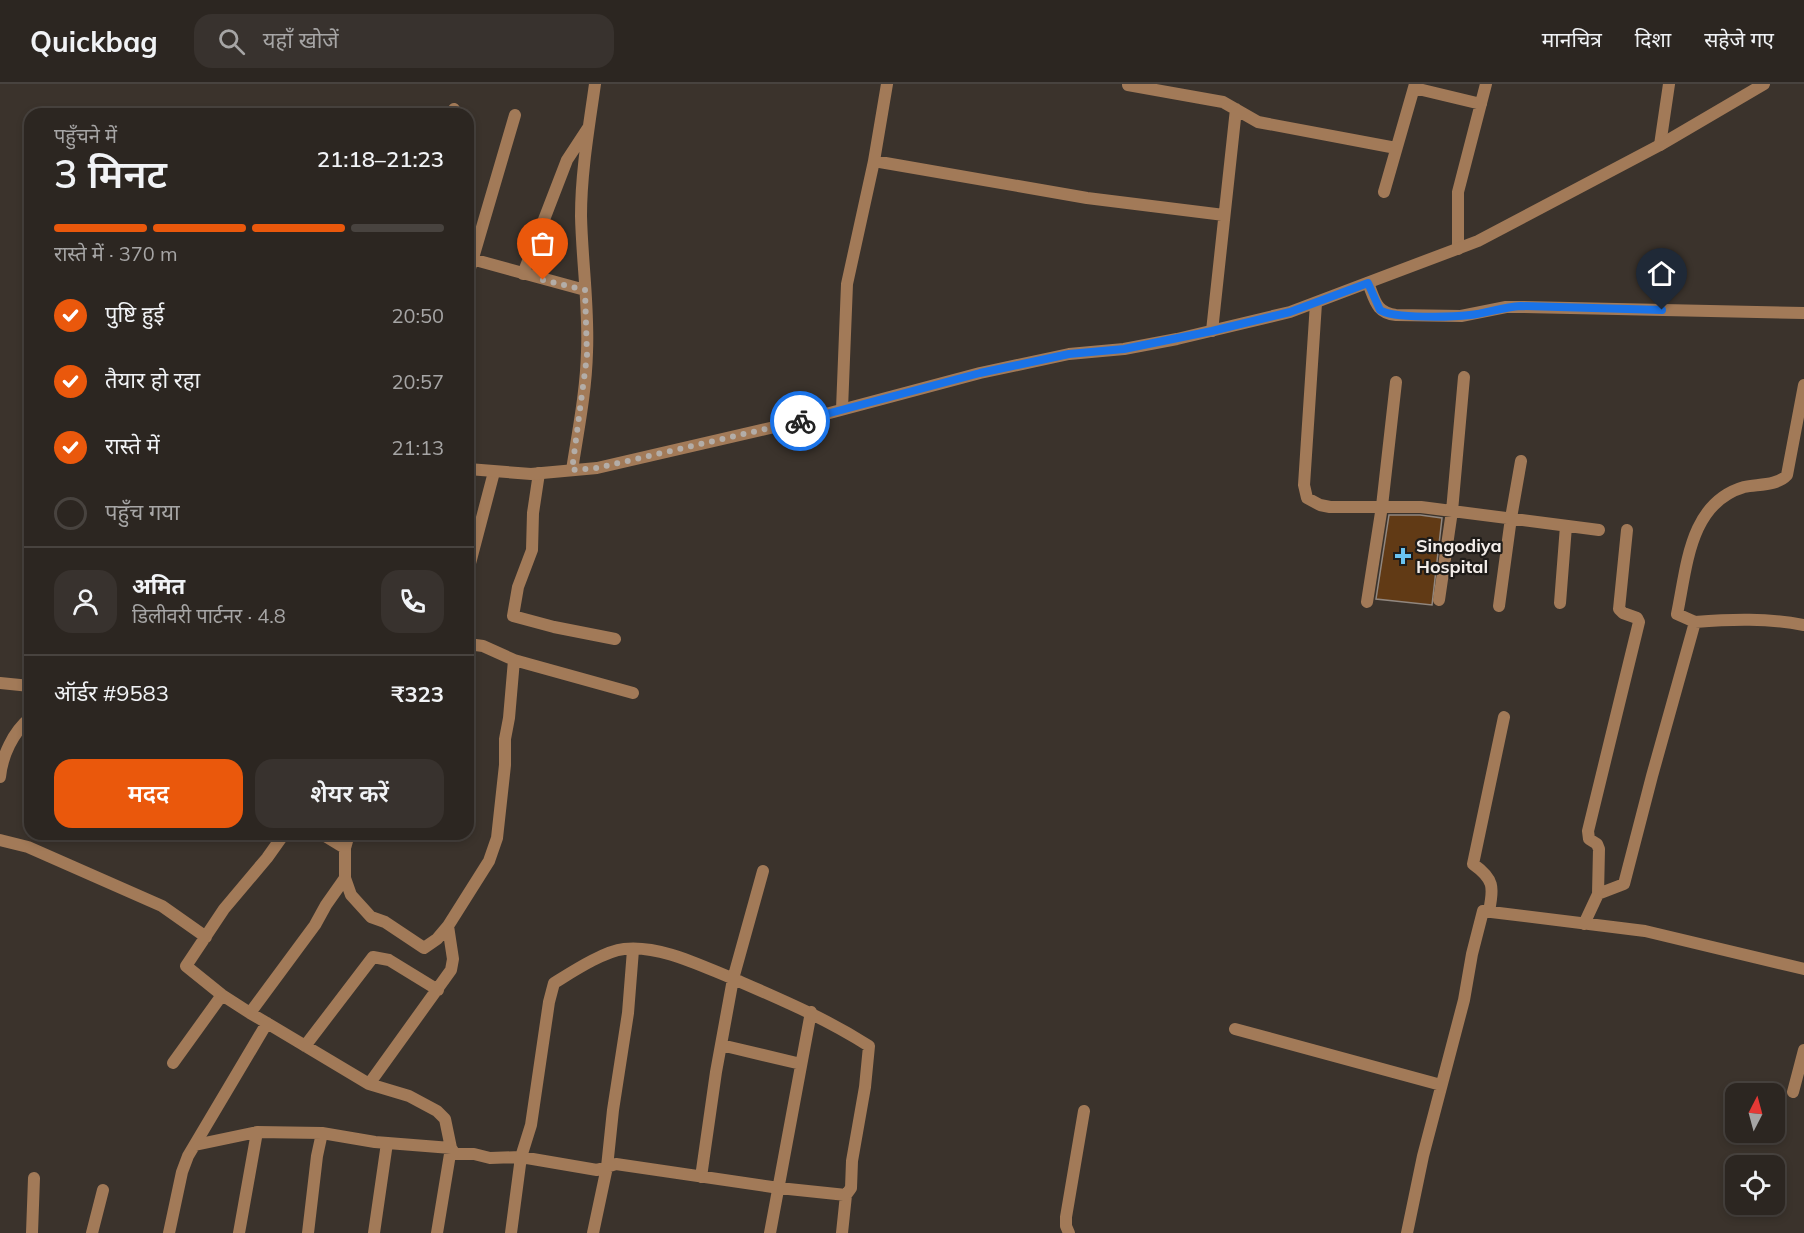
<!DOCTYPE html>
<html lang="hi">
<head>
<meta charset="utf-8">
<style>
	:root { --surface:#2c2621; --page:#38322e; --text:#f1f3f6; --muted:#a6a5a5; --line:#48433f; --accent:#ea580c }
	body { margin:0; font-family:Mulish,"Noto Sans Devanagari",sans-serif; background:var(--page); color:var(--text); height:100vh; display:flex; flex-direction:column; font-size:22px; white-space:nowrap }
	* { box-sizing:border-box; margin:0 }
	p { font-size:20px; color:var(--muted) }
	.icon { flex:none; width:33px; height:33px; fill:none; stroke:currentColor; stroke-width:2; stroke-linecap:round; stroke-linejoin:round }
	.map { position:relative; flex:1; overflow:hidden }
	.sheet { position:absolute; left:24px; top:24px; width:450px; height:732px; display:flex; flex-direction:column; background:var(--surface); border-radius:18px; box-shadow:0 3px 9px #0003,0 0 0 2px var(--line) }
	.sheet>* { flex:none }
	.needle { width:39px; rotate:6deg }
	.tools { position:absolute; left:1725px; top:999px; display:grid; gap:12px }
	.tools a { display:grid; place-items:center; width:60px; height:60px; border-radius:12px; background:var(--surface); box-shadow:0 3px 9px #0003,0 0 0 2px var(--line); font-size:30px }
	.pin { position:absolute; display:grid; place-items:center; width:51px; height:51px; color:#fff; margin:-62px -26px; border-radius:50% 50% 50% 0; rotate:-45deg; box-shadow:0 0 6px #0007 }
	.pin .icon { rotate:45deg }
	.courier { position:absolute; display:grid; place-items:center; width:60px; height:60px; margin:-30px; border:4px solid #1a73e8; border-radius:50%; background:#fff; color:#222; box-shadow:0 2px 8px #0007 }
	.summary em { font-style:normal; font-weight:600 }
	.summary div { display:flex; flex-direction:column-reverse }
	.summary { display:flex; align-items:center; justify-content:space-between; height:102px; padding:0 30px }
	h1 { font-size:39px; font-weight:600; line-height:45px }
	.bar { display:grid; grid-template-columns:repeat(4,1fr); gap:9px 6px; align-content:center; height:72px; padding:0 30px }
	.bar i { height:8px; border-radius:4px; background:var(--line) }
	.bar .on { background:var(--accent) }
	.bar p { grid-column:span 4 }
	.line { display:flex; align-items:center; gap:15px; padding:0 30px; border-top:2px solid var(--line) }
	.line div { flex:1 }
	.round { display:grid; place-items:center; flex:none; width:63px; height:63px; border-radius:18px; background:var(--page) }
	ol { padding:0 30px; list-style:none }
	li { display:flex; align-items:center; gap:18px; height:66px }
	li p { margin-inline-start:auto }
	li .icon { padding:6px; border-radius:50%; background:var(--accent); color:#fff; stroke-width:4 }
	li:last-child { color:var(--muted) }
	li i { width:33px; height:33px; border:3px solid var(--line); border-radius:50% }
	.primary-button { display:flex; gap:12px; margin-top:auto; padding:12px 30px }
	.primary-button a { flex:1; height:69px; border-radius:18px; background:var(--accent); color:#fff; font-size:24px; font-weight:600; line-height:69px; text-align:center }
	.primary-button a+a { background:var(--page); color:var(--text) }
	header { display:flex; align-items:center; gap:36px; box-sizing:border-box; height:84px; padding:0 30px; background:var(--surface); border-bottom:2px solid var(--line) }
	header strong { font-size:28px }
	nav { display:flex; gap:33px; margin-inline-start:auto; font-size:21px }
	.search { width:420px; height:54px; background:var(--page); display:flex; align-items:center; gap:15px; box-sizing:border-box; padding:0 21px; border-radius:18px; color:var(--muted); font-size:22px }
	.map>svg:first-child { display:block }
	.building { fill:#613a15; stroke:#91877f; stroke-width:1.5 }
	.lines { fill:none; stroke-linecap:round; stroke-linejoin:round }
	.minor { stroke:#a27a58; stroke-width:12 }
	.tertiary { stroke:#a27a58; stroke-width:12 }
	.done { stroke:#b3ada8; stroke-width:6; stroke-dasharray:0 10.8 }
	.route { stroke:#1a73e8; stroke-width:8 }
	.poi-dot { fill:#6ac3f1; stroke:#1f1c19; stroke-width:2 }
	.labels { text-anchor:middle; stroke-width:4.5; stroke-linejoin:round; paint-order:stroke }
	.poi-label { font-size:18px; font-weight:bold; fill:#f4eeea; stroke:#1f1c19; text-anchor:start }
</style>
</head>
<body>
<header>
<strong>Quickbag</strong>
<div class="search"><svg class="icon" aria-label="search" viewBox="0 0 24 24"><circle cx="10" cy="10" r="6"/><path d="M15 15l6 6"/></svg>यहाँ खोजें</div>
<nav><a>मानचित्र</a><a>दिशा</a><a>सहेजे गए</a></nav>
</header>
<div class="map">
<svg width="1804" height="1149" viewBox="0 0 1804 1149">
	<rect width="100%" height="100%" fill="#3b332c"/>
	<path class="building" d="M1389,431H1420L1442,434L1432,521L1376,515Z"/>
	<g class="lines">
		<path class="minor" d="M1128,1L1223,18L1258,38L1396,64
			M1414,4L1481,20
			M388,30L389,29
			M453,30L454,25
			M1660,61L1669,0
			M874,77L1087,114L1224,131
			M1384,108L1415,0
			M1458,165V108L1486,0
			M468,174L585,206
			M523,190L567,76L588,44
			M468,191L515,31
			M1368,199C1375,216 1376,229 1396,231L1461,232L1506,223H1521L1804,229
			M1316,219L1304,401L1307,414L1320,421L1330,423H1421L1599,446
			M1212,247L1236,25
			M842,325L847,200L874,77L887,0
			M572,386C578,347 586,308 587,268C589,223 582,177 581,132C581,88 589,43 595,0
			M539,389L533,429L532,466L518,503L513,532L554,543L615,555
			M468,487L494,388
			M1439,516L1452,427L1464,293
			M1367,518L1382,422L1396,298
			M1560,519L1566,442
			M1499,522L1511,434L1521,377
			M1695,538C1732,535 1767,534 1804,541
			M468,560L483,562L514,576L633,609
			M0,599L30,602
			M284,750L267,774L224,825L186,882L222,911L250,929L315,841L326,821L345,794
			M322,750L345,764V794L351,811L371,833L385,838L424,864L437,855L448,842L489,777L497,754L505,681V655L509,634L514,576
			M0,756L28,763L162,822L206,853
			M345,764L349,750
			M1598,810L1599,765L1597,760L1589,755L1588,747L1639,538L1637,534L1623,529L1619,525L1627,446
			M1489,827C1494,803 1494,795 1473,780L1504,633
			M1584,840L1598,810L1624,800L1652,692L1695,538L1677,530C1687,483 1689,419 1744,403C1758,400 1777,402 1787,391L1804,301
			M250,929L369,1000L409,1012L437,1027L445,1035L451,1064L437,1149
			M1235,945L1441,1001
			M721,961L801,980
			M305,962L373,873L389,876L438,906
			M173,979L222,911
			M369,1000L451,886L453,875L448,842
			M1793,1008L1804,966
			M195,1061L257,1048
			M701,1093L716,988L733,895L763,787
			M32,1149L34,1094
			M92,1149L103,1106
			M169,1149L182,1088L188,1072L267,939
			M239,1149L257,1048L322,1049L375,1058L451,1064L455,1070H474L490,1074L521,1073L597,1086L616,1080L779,1104L846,1111
			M308,1149L317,1072L322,1049
			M374,1149L387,1059
			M511,1149L521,1073L531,1041L549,918L554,899C572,888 604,867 624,865C661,861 701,882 734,895C782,916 825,934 869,962L865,1003L852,1077L851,1104L846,1111L842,1149
			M593,1149L607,1083L613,1026L628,929L633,866
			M770,1149L811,928
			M1069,1149L1066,1142V1133L1084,1027
			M1407,1149L1423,1072L1464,916L1472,870L1483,827L1645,847L1804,885"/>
		<path class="tertiary" d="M468,385L531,390L597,384L792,339L980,289L1069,270L1124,265L1177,255L1290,228L1478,157L1660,61L1764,0
			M0,693C2,672 13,648 30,634"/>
	</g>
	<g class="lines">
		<path class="done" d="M543,196L585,206L587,272L572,386L597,384L800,337"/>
		<path class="route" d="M800,337L980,289L1069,270L1124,265L1212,247L1290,228L1368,199L1380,226C1393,235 1453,233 1470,231C1487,229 1503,223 1521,222L1662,226"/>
	</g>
	<path class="poi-dot" d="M1400 463h6v6h6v6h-6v6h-6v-6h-6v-6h6z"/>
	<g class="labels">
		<g class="poi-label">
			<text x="1416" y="468">Singodiya<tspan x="1416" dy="21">Hospital</tspan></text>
		</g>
	</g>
</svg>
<div class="tools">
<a><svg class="needle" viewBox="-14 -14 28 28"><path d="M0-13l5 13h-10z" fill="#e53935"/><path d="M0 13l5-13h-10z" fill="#a6a5a5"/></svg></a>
<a><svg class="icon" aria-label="locate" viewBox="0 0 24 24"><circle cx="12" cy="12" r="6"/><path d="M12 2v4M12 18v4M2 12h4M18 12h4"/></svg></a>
</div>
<div class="pin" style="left:543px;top:196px;background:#ea580c"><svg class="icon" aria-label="bag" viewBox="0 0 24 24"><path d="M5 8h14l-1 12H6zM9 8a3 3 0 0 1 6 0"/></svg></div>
<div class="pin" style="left:1662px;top:226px;background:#1f2937"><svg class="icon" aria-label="home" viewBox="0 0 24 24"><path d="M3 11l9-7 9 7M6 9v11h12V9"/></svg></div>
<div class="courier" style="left:800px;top:337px"><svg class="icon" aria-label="bike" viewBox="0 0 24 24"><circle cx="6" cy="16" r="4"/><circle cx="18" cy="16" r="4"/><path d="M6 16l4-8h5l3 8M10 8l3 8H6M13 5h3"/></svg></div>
<section class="sheet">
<div class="summary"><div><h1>3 मिनट</h1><p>पहुँचने में</p></div><em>21:18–21:23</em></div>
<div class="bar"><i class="on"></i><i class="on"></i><i class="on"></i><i></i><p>रास्ते में · 370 m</p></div>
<ol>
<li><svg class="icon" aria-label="check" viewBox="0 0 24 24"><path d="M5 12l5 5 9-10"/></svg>पुष्टि हुई<p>20:50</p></li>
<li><svg class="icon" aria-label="check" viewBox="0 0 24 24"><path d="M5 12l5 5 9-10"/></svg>तैयार हो रहा<p>20:57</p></li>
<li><svg class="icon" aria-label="check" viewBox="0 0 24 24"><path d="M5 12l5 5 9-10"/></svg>रास्ते में<p>21:13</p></li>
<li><i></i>पहुँच गया</li>
</ol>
<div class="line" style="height:108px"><a class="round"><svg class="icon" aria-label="person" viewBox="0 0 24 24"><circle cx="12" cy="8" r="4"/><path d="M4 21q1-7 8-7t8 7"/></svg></a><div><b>अमित</b><p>डिलीवरी पार्टनर · 4.8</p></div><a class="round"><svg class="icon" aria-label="phone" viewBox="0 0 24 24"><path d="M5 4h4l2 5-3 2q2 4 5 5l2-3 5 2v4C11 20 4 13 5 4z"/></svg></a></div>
<div class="line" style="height:78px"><div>ऑर्डर #9583</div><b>₹323</b></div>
<div class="primary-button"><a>मदद</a><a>शेयर करें</a></div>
</section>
</div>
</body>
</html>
